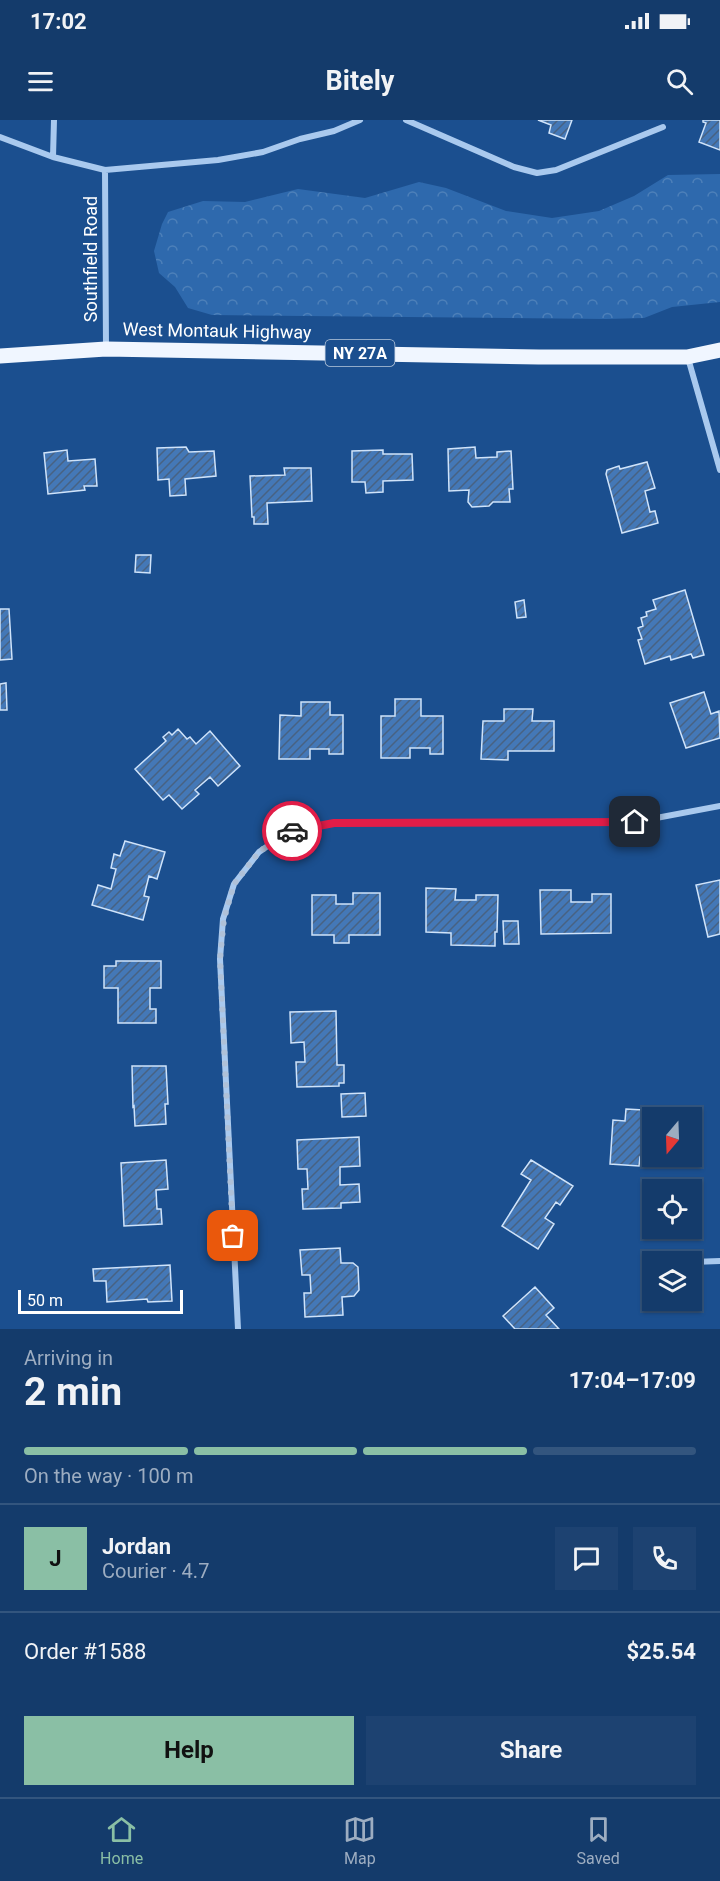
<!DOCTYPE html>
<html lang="en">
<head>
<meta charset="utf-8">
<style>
	:root { --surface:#143b6b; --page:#1d4271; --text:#f1f3f6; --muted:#9dadc1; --line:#33557e; --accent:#8abfa5 }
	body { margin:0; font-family:Roboto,sans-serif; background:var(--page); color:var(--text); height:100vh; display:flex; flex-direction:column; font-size:22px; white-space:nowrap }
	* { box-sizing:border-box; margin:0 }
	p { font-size:20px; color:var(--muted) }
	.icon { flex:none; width:33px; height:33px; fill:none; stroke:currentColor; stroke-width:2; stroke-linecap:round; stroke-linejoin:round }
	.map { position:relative; height:1209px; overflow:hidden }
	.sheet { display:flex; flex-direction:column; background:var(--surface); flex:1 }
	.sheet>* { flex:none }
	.needle { width:39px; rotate:199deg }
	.fabs { position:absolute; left:642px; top:987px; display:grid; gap:12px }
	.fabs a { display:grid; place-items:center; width:60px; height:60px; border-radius:0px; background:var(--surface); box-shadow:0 2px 4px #0004,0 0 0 2px var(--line); font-size:30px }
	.scale { position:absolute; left:18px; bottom:15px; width:165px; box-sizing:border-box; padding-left:6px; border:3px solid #fff; border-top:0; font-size:16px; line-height:21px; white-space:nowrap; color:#fff; -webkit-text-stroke:4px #1b4f8f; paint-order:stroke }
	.pin { position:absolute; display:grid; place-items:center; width:51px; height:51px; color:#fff; margin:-26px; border-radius:12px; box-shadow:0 3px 9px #0006 }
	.courier { position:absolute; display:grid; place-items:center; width:60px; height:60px; margin:-30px; border:4px solid #e11d48; border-radius:50%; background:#fff; color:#222; box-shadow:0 2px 8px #0007 }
	.headline em { font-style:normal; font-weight:700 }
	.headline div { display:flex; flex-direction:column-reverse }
	.headline { display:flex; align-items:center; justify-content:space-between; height:102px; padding:0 24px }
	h1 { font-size:39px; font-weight:700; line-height:45px }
	.bar { display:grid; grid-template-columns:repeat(4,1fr); gap:9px 6px; align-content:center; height:72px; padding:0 24px }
	.bar i { height:8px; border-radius:4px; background:var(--line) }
	.bar .on { background:var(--accent) }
	.bar p { grid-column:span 4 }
	.line { display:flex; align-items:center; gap:15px; padding:0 24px; border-top:2px solid var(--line) }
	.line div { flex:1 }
	.round { display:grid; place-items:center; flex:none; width:63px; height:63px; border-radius:0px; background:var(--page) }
	.primary-button { display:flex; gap:12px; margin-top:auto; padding:12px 24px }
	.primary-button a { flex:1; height:69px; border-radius:0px; background:var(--accent); color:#111; font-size:24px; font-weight:700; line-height:69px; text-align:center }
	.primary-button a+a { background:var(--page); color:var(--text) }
	.status { display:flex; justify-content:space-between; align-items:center; height:42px; padding:0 30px; background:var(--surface); direction:ltr }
	.status svg { height:16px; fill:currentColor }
	header { display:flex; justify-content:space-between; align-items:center; height:78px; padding:0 24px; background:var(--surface); font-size:27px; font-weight:700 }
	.tabs { display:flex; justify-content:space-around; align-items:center; height:84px; border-top:2px solid var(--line); background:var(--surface); font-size:16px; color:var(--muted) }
	.tabs a { display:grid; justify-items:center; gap:3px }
	.tabs .on { color:var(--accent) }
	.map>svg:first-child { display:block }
	.forest { fill:url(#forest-crowns) }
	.building { fill:url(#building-hatch); stroke:#cfe3fa; stroke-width:1.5 }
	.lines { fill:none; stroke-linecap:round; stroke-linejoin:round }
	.street { stroke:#a9c9ee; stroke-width:6 }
	.primary { stroke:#f0f6ff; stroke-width:15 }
	.done { stroke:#afc1d8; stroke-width:6; stroke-dasharray:0 10.8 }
	.route { stroke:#e11d48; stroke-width:8 }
	.labels { text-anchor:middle; stroke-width:4.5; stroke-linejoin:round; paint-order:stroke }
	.shield { fill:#1b4f8f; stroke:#bbcadd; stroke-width:1.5 }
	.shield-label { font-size:16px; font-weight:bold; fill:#fff }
	.street-label { font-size:18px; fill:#fff; stroke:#1b4f8f }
</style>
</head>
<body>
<div class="status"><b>17:02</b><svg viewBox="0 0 49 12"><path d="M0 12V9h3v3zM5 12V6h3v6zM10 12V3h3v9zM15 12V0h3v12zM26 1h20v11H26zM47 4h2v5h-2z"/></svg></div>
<header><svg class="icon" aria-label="menu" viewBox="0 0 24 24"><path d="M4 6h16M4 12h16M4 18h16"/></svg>Bitely<svg class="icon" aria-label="search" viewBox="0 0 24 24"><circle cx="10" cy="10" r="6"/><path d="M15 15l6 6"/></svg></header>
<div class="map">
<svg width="720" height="1209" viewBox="0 0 720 1209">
	<defs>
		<pattern id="forest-crowns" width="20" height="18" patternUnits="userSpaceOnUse" patternTransform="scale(1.5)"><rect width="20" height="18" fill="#2e69ad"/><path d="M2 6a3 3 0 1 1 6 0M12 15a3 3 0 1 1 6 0" fill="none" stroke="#4d80b9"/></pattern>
		<pattern id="building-hatch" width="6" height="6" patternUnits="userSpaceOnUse" patternTransform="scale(1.5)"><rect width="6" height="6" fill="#4478b7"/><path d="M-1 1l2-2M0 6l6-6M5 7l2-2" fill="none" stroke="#486282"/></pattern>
	</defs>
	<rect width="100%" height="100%" fill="#1b4f8f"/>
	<path class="forest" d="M720,54V182L672,187L644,198L606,199L212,195L188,188L175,167L159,153L154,131L162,104L168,92L203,81L245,82L298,69L365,78L419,62L446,68L506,91L552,98L599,91L634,76L668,55Z"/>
	<path class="building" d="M538,0H572L565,19L549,13L551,5Z
		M703,0H720V30L699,22L706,3L703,2Z
		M186,327L189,332L214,331L216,356L185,359L186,375L170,376L169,359L158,360L157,328Z
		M475,327L476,338L497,337V332L511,331L513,369H509L510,382H493L489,386L472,387L468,382L469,370L449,371L448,329Z
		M67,330L68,341L95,339L97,366H84L85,370L48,374L44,333Z
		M383,330V334H412L413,360L383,361V372L366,373L365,362H352V331Z
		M647,342L655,368L645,371L650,392L655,391L658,403L622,413L606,354L607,350L619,346L620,349Z
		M284,348H311L312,381L267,383L268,404H254V397H252L250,356L285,355Z
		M136,435H151L150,453L135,452Z
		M685,470L704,535L693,538L691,534L671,540L670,536L645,544L638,520L642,519L638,508L643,506L641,498L647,496L646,492L656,489L653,480Z
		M524,480L526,497L517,498L515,482Z
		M0,489H9L12,539L0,540Z
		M6,563L7,590H0V564Z
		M704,572L711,594L719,591L720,618L686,628L670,583Z
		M395,579H421V596H443V634H430V628H410V638H381V596H395Z
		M301,582H330V595H343V634H329V629H310V639H279L280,595L301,596Z
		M504,589H533L532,601H554V631H508V640L481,639L483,601H504Z
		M178,609L187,619L190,617L196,624L210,611L240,646L218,666L210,657L195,670L199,674L182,689L169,675L163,680L135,649L166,621L163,617L169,612L172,615Z
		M125,721L165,732L157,759L149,756L144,776L149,777L143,800L92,785L98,765L111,769L116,749L111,748L114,734L120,736Z
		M720,760V814L708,817L696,765Z
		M426,768L456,769L455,780H476V775H498L497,812H495V826L451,825V813L426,812Z
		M540,770H571V782H592V774H611V813L541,814Z
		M353,773H380V815H349V823H334V815H312V775H336V784H353Z
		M503,801H518L519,824H504Z
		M116,841H161V868H150V889H156V903H118V868H104V846H116Z
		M336,891L337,945H344V963H339V966L297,967L296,942H305L304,922L291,923L290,892Z
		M132,946H166L168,984H165L166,1004L135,1006L134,986L133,987Z
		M365,973L366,996L342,997L341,974Z
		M626,989L643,990V1001L652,1002V1036H673V1039L640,1037L639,1046L610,1044L613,1000L625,1001Z
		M359,1017L360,1046L340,1047V1065L359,1064L360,1082L341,1083V1088L303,1089L302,1069H308L307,1049H298L297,1020Z
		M166,1040L168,1069L156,1070L157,1089H161L162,1104L124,1106L121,1043Z
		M531,1040L573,1066L560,1085L556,1082L545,1098L554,1104L538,1129L502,1106L531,1060L521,1054Z
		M340,1128L341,1143H353L358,1147L359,1170L354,1176L342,1177L343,1195L305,1197L304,1173H311L310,1155H302L300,1130Z
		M170,1145L172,1181L148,1182L147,1179L107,1182L106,1161H94L93,1149Z
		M535,1167L554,1188L546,1195L559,1209H515L503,1196Z"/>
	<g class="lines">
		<path class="street" d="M406,0L514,47L537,53L556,50L663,7
			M0,17L53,37L105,50L218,40L263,32L300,19L334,11L360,0
			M53,37L54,0
			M105,50L106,228
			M688,238L720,350
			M692,1142L720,1141
			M643,1145L652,1144
			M238,1209L220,839L223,799L234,764L259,732L288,712L334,703L635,702L720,686"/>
		<path class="primary" d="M0,236L106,229L539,237H687L720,230"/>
	</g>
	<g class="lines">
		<path class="done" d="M233,1116L220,839L224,799L234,764L259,732L288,712L292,711"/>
		<path class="route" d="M292,711L334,703L635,702"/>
	</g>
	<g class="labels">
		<rect class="shield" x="325.5" y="220" width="69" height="26" rx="4.5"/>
		<g class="shield-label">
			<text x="360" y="239">NY 27A</text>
		</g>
		<g class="street-label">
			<text transform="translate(91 139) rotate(-90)" y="6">Southfield Road</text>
			<text transform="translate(217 211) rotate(1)" y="6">West Montauk Highway</text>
		</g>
	</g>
</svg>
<div class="fabs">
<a><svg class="needle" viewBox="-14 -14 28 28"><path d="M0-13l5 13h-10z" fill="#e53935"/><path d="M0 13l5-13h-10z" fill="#9dadc1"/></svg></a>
<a><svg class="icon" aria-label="locate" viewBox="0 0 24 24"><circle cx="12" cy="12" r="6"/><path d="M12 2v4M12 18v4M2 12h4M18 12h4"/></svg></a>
<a><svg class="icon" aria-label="layers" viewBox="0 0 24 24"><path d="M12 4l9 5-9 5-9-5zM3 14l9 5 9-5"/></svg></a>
</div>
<div class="scale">50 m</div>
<div class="pin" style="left:233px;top:1116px;background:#ea580c"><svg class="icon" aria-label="bag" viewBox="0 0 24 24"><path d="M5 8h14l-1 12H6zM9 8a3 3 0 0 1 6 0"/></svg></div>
<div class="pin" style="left:635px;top:702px;background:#1f2937"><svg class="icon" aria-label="home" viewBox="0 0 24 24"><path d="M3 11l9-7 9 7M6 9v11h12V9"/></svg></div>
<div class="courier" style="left:292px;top:711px"><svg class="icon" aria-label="car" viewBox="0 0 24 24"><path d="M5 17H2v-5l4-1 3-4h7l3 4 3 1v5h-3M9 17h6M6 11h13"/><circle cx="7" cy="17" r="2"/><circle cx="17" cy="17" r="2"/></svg></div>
</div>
<section class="sheet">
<div class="headline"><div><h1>2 min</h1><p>Arriving in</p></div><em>17:04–17:09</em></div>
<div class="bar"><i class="on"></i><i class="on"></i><i class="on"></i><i></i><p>On the way · 100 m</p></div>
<div class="line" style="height:108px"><b class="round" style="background:var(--accent);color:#111">J</b><div><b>Jordan</b><p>Courier · 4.7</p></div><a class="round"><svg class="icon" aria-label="chat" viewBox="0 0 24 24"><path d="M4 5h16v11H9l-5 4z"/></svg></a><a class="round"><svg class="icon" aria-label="phone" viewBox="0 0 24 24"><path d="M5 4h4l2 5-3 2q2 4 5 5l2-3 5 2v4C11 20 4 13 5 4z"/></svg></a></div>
<div class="line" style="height:78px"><div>Order #1588</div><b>$25.54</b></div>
<div class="primary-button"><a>Help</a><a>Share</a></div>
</section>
<nav class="tabs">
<a class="on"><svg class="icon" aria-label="home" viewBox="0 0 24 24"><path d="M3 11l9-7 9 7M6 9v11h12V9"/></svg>Home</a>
<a><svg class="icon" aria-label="map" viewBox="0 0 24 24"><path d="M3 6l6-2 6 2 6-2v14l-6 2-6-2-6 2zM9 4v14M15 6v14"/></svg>Map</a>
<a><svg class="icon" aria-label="saved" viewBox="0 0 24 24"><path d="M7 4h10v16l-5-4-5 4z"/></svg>Saved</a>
</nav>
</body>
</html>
